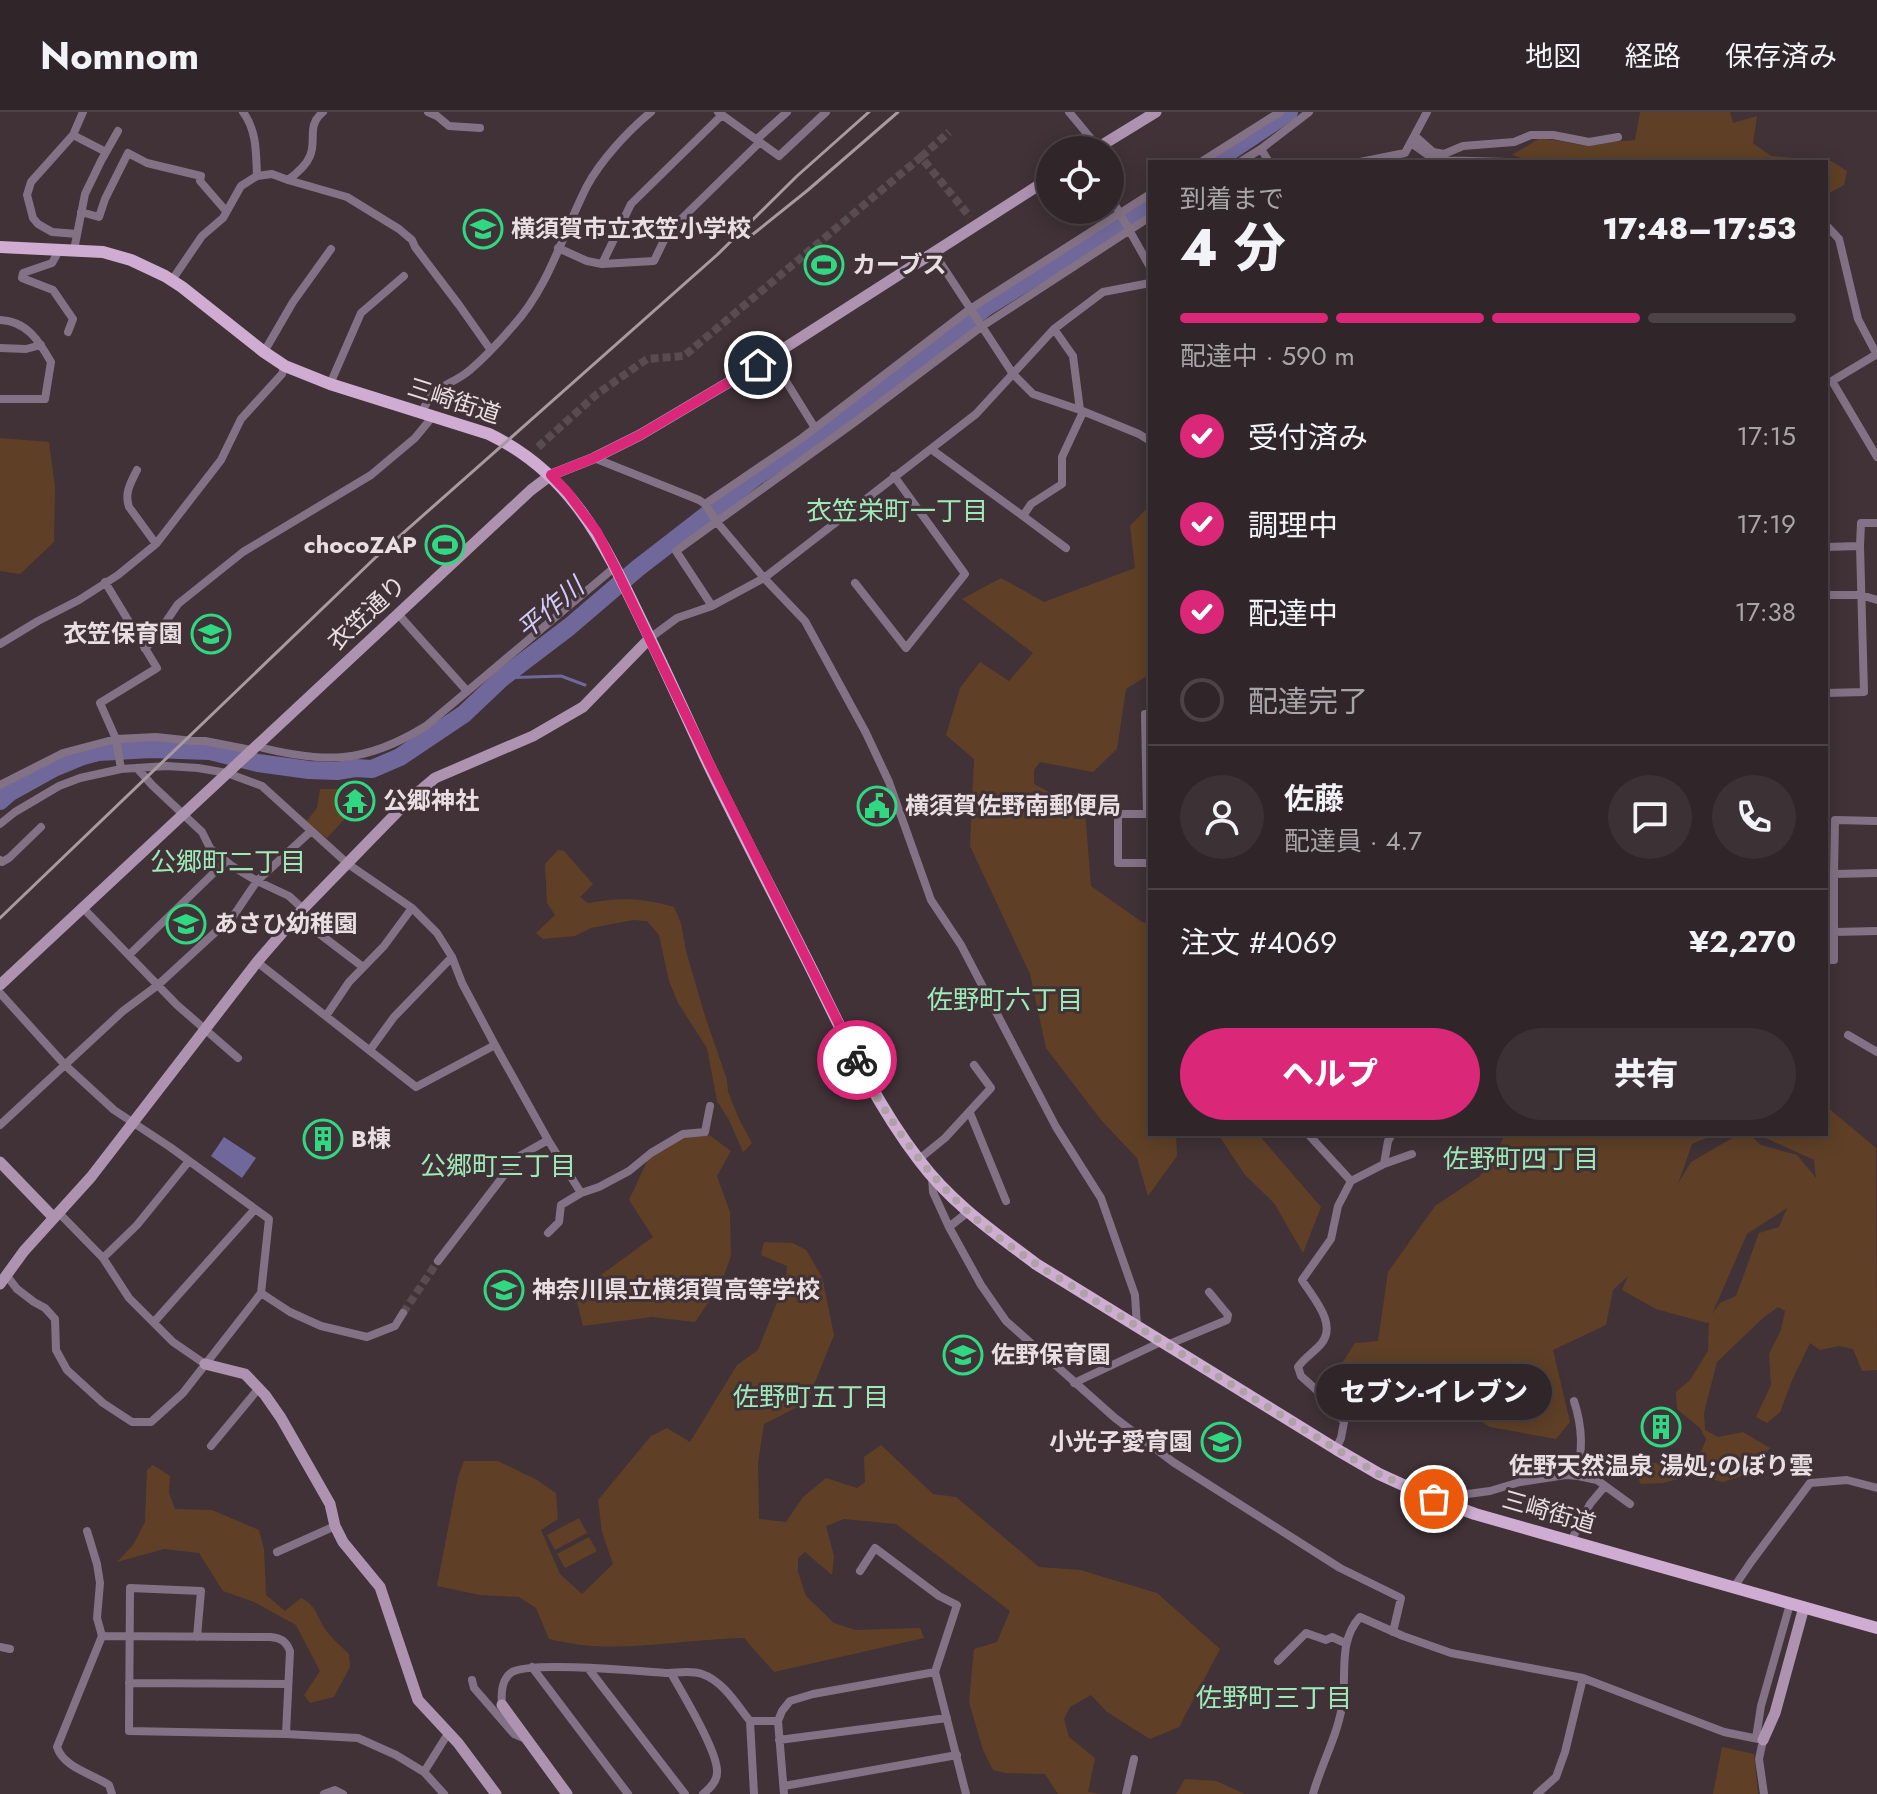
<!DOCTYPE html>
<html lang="ja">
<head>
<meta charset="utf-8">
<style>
	:root { --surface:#302629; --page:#3c3235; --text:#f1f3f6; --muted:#a8a5a8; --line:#4b4346; --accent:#db2777 }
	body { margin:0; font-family:Jost,"Noto Sans JP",sans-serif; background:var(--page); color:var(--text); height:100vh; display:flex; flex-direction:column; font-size:30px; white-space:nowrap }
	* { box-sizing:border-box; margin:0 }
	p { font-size:26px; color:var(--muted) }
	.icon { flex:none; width:44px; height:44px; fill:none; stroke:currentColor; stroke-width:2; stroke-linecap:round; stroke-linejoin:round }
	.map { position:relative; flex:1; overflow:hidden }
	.sheet { position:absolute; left:1148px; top:48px; width:680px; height:976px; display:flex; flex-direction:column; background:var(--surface); border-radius:0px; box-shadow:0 4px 20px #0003,0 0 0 2px var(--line) }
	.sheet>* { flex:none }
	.controls { position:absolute; left:1036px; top:24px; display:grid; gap:16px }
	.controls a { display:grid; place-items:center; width:88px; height:88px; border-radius:50%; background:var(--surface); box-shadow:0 4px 20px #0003,0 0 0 2px var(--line); font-size:40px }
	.pin { position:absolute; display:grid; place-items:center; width:68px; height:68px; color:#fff; margin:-34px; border:4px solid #fff; border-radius:50%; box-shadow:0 2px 8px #0007 }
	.courier { position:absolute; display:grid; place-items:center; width:80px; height:80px; margin:-40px; border:6px solid #db2777; border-radius:50%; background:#fff; color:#222; box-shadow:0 2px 10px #0007 }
	.bubble { position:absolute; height:56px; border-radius:28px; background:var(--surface); box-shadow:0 4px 20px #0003,0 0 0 2px var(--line); font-size:26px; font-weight:800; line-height:56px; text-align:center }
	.overview em { font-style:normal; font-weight:800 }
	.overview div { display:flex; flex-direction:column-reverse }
	.overview { display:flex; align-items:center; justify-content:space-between; height:136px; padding:0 32px }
	h1 { font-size:52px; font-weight:800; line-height:60px }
	.bar { display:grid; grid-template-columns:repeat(4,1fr); gap:12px 8px; align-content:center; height:96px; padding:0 32px }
	.bar i { height:10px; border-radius:6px; background:var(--line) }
	.bar .selected { background:var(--accent) }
	.bar p { grid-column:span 4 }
	.line { display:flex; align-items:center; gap:20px; padding:0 32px; border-top:2px solid var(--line) }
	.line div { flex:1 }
	.round { display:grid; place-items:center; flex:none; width:84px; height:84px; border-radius:42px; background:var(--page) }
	ol { padding:0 32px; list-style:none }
	li { display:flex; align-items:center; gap:24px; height:88px }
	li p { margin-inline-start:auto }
	li .icon { padding:8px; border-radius:50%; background:var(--accent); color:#fff; stroke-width:4 }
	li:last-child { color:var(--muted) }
	li i { width:44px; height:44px; border:4px solid var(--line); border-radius:50% }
	.primary-button { display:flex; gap:16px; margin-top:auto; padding:16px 32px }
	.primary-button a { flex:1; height:92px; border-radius:48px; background:var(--accent); color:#fff; font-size:32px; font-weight:800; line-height:92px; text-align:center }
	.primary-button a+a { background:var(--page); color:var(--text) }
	header { display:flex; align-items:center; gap:48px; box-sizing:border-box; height:112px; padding:0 40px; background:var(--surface); border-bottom:2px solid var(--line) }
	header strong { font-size:38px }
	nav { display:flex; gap:44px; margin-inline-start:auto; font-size:28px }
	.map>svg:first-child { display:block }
	.green { fill:#5f4026; fill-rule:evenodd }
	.water { fill:#70689a }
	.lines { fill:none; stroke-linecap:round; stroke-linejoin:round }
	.stream { stroke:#70689a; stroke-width:3 }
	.river { stroke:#70689a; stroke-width:18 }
	.street-tunnel { stroke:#594c51; stroke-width:8; stroke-dasharray:8 4; stroke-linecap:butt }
	.street { stroke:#837285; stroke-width:8 }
	.secondary { stroke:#ae93b1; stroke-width:11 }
	.primary { stroke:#cfadd3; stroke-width:12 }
	.rail { stroke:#a79ba0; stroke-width:3 }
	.done { stroke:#aea2a7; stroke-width:8; stroke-dasharray:0 14.4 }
	.route { stroke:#db2777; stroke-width:10 }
	.labels { text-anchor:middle; stroke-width:6; stroke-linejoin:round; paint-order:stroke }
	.poi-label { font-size:24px; font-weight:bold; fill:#e9dfe3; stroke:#403237; text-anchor:start }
	.street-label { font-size:24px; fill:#e9dfe3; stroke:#403237 }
	.neighbourhood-label { font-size:26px; fill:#a0eaba; stroke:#403237 }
	.water-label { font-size:26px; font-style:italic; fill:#d2ccfb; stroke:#403237 }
</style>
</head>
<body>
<header>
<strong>Nomnom</strong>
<nav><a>地図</a><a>経路</a><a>保存済み</a></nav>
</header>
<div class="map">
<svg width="1877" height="1682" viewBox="0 0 1877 1682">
	<rect width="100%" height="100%" fill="#403237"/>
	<path class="green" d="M1640,0H1730L1733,11L1757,4L1753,31L1771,44L1831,49L1847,59L1844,73L1826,83V50H1534L1512,43L1540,26L1583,33L1635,28Z
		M0,326L49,330L55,375L54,430L20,462L0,459Z
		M1150,393V562L1126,577L1117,637L1093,660L1040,650L1034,658V672L1085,699L1091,774L1142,810L1150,812V1022H1176L1177,1044L1148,1084L1137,1046L1101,1008L1046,936L1030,862L970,734L974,647L946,623L960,576L980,550L1009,569L1033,541L962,487L1001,466L1044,490L1135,456L1130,414Z
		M320,677H342V685L352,699L327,726L306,710L317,696Z
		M558,738L564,739L593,772L580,785L588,791C619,785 643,786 674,795L681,811L686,839L705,904L727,968L728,980L739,1007L752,1031L743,1040L729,1008L717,989L707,936L678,891L669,869L659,823L647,809L633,808L591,816L575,824L543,827L536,821L555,803L547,791L545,752Z
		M1826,994L1876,1036L1877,1258L1862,1259L1853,1237L1839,1234L1820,1238L1810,1231L1793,1266L1780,1300L1767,1311L1756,1305L1771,1273L1769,1242L1781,1218L1785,1199L1778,1195L1763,1206L1717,1250L1704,1301L1705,1318L1718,1325L1743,1320L1770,1336L1747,1362L1723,1370L1694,1363L1663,1371L1641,1372L1634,1358L1643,1348L1653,1351L1689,1352L1702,1338L1706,1327L1700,1316L1677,1297L1676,1280L1690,1268L1708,1239L1709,1210L1707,1211L1656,1197L1622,1178L1628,1164L1613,1178L1606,1213L1553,1238L1570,1310L1556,1327L1490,1315L1443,1286L1419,1303L1364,1271L1342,1251L1355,1231L1378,1229L1388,1160L1435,1094L1480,1064L1502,1029L1504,1022H1716L1692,1032L1678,1072L1691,1050L1739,1022H1749L1761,1033L1797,1043L1816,1066L1814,1048L1757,1022H1826ZM1787,1096L1779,1115L1759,1121L1736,1184L1720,1191L1712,1202L1747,1122Z
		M705,1020L731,1039L717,1064L730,1100L731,1144L721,1172L695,1210L652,1205L583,1214L575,1182L653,1125L629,1088L651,1041L683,1022Z
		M1218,1022H1258L1321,1095L1303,1141L1274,1091L1245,1063Z
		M764,1130L793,1131L806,1138L822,1165L834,1223L807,1290L764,1312L758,1351L759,1407L786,1410L803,1385L826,1366L857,1376L865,1370L864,1345L881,1333L933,1382L956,1385L1039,1455L1080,1458L1157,1481L1220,1537L1179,1615L1150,1627L1107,1600L1091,1583L1070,1595L1064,1607L1069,1625L1095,1646L1088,1680L1103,1682H1058L1045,1662L1006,1661L993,1658L983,1638L969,1590L974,1537L997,1530L1010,1499L896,1412L844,1407L826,1414L834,1444L832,1463L805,1440L798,1446V1460L806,1484L834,1511L855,1518L920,1516L924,1526L774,1560L744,1526C694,1527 643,1537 593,1534C578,1533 563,1530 549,1527L536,1496L519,1485L480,1483L437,1474L458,1365L464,1349H498L537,1368L556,1381L558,1407L541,1418L560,1462L582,1482L613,1452L602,1420L598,1388L651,1324L667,1316L690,1330L737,1253L758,1238L786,1168L787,1154L761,1143Z
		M153,1353L170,1364L169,1381L175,1397L212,1398L259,1418L264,1437L266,1483L285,1499L301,1486C317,1494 316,1503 325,1517C331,1526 341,1534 349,1542L350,1555L334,1585L310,1591L304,1583L320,1559L296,1513L254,1490L223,1479L199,1441L164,1437L117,1450L133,1433L145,1410L147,1358Z
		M579,1406L587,1421L555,1438L547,1423Z
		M589,1425L597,1439L565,1456L557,1442Z
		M1722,1635L1754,1642L1758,1682H1713Z
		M1185,1667L1216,1669L1245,1682H1176Z"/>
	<path class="water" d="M224,1025L256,1046L242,1066L211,1044Z"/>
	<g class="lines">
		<path class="stream" d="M502,566L561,564L585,573"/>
		<path class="river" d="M1214,50L1289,0
			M0,689L9,681L54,656L83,644L98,640L151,637L210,639L258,651L309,658L337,659L355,656L372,657L400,645L464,602L502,566L569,515L638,456L757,364L875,285L986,195L1103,123L1150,92"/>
		<path class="street-tunnel" d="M921,45L949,20
			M538,335L597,282L647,247L684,244L921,45L970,105
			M403,1201L438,1149"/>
		<path class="street" d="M243,0C257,19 256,41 257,64L272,62L288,68L347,85L399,117L412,128L415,135L459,193L490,237
			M428,0L437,4L449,14L480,16
			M718,0L779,44L826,0
			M1069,0L1098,35
			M73,23L106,40
			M1415,24L1433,40L1444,42L1463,34L1514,30L1531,23H1553L1589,30L1618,25
			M757,27L787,0
			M1411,31L1435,48L1507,50
			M1261,37L1269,50
			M1201,50L1280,0
			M1240,50L1261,37L1309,0
			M1360,50L1405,41L1427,0
			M288,68C296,62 306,54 310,44C317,28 306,14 323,0
			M1110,84L1150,155
			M81,100L99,105L105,87L128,41L147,51L201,64L200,69L226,99
			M1826,113L1839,127L1858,207L1877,243
			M77,122L52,120L38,112L33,106L27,83L31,70L73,23L83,0
			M558,136L587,149L602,152L654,149L668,120L760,30
			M60,137L52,151L23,161L22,166L53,178L73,207L68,220
			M74,138L85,82L101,49L118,19
			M934,141L1013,262L1033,282L1080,298L1139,322L1150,329
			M602,152L631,92L722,3
			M172,168L202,124L223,106L241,74L257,64
			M0,208C27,209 39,229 51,250L45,287H0
			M1054,217L1073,244L1080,298
			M0,236L26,237L41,233
			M264,240L293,190L331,137
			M1877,242L1832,269L1877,345
			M771,245L815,316
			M330,272L361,201L404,164
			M422,301C432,272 450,275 470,258C485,245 500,229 513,214C549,175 563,121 587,74C601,48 628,19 651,0
			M931,337L1023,404L1031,392L1062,372V345L1083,300
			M594,346L699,388L705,392L716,409L764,466L805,509L866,621L889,670L931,788L961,833L1056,1015L1101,1086L1135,1183L1137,1215
			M137,358C131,370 124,381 129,395L156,432
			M705,392L802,326L970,197L1150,82
			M1023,404L1066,436
			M1860,434L1861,411H1877
			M1826,435L1860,434L1864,580L1826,581
			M105,470L157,556L100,591L116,627L121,657
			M855,471L906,536L965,462L894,364
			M1826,483H1861L1877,488
			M712,494L676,439L855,310L981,215L1150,105
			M398,502L467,579
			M650,526L677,506L712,494L764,466L976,302L1054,217L1103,180L1150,171
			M0,532L38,509L79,488L118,463L156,432L221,348L241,307L282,262L285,254
			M145,537L159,520L178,492L243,440L371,363L415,326L429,309L430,304
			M255,634C324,652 365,652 426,614L615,455
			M137,656L152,673L202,720L210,736L232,754L257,769L289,784L303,797
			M0,673L63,641L116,627L156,625L193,629H205L251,638
			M1147,702L1145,602H1150
			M1150,702H1118V751H1150
			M1877,709L1835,708L1834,762L1877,761
			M0,712L15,700L59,674L80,666L121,657L167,654L198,656L227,661L262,674L348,752L412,796L437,821L452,845L462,871L495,933L548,1028L581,1081L599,1075L629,1059L651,1041L683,1022L705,1020L710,994
			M0,748L2,750L9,746L41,715
			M1826,761L1834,762V848H1826
			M83,796L177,893L238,946
			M296,804L363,855
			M1834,820L1877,819
			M129,843L226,749
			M257,850L416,975L495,933
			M0,881L65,953L114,998L170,1035L269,1107L261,1181L290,1200L321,1214L367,1225L395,1214L403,1201
			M326,904L349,870L384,834L412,796
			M1848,923L1877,940
			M370,938L394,905L452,845
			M970,1001L1006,1089
			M0,1013L123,899L158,873L234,803L257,769L311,719
			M1308,1022L1351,1069
			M918,1048L945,1026L991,976L974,953
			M1384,1052L1412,1042
			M932,1065L933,1080L949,1115
			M968,1100L949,1115L981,1173L1006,1209L1115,1306L1173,1350L1340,1456L1401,1486L1393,1520
			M59,1101L103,1146L129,1186L173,1230L205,1252
			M548,1121L559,1110L561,1093L581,1081
			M103,1146L137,1113L189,1049
			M438,1149L518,1045L548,1028
			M7,1164L17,1177L34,1190L45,1196L55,1207L56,1238L67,1258L103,1291L132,1310H151L183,1281L261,1181
			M154,1210L255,1097
			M1167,1233L1227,1208L1228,1203L1209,1180
			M1074,1271L1161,1230
			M1574,1289C1583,1317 1582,1335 1578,1364
			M211,1334L259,1276
			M1336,1337L1341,1326L1344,1310L1322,1283L1301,1264L1298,1255C1304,1246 1313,1241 1321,1232C1338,1212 1313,1186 1302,1168L1331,1127L1338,1094L1351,1069L1384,1052L1388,1029L1392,1022
			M1443,1390L1460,1383L1490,1379L1520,1370L1566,1363L1578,1364L1597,1368L1630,1392
			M87,1419L97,1452L100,1471L97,1506L102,1524
			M1571,1429L1590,1392L1605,1374
			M277,1440L335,1414
			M860,1459L875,1436L939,1484L957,1493L935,1560L966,1682
			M1734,1475L1751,1450L1810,1371L1847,1368L1877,1376
			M197,1525L201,1479L130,1476L129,1619L286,1622L358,1626L396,1643L424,1660L444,1682
			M0,1535L10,1537
			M1278,1549L1306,1521L1326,1528L1332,1525L1345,1531
			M532,1555L628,1682
			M588,1556L685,1682
			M671,1561C682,1581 719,1641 717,1661C717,1670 709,1677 703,1682
			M472,1568L474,1576L514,1622L526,1627
			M129,1571L288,1572
			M502,1593C501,1582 501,1567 512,1560C532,1549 637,1559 665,1561C677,1561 691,1558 702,1562C723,1569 737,1593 750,1609H778
			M750,1609L754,1682
			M1756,1626L1761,1594L1790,1492
			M779,1628L947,1606
			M424,1660L449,1620
			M784,1674L957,1643
			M112,1682L109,1673C91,1661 64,1656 57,1635L102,1524L270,1525C281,1526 286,1529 290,1539L286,1622
			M324,1682L335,1678L343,1682
			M784,1682L778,1609L782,1599L790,1589L813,1582L935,1560
			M1126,1682L1134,1647
			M1313,1682C1322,1650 1339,1621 1343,1588C1346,1558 1339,1528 1360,1505L1403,1524L1451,1541L1583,1566L1724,1620L1763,1628L1759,1647L1764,1682
			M1537,1682L1556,1665L1565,1640L1583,1566"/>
		<path class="secondary" d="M1094,38L1156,0
			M0,873L531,378L551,363L594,346L640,323L758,253L1050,66
			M0,1050L54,1106
			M0,1172L24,1139L91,1065L257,850L303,797L409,688L435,666L533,624L583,595L650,526
			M205,1252L245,1262L265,1283L281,1306L330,1392L335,1414L343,1430L380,1475L418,1588L458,1631L496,1682
			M502,1593L567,1682
			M1763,1628L1775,1601L1804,1495"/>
		<path class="primary" d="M0,135L103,140L131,148L165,164L182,175L264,240L285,254L330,272L489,322C572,362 604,431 642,510C664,555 685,601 706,647C740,718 777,788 812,858C844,923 875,991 919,1048C951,1091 995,1121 1036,1152L1336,1337L1379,1362L1434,1387L1475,1402L1877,1516"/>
		<path class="rail" d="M747,127L808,78L898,0
			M0,806L375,446L717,143L797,64L869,0"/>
	</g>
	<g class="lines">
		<path class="done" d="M857,948C890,1013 933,1074 991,1119C1005,1131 1021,1141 1036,1152L1336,1337L1379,1362L1434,1387"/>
		<path class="route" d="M758,253L640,323L594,346L551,363L568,381L597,420L615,455L709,651L857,948"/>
	</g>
	<defs>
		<g id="school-ring" transform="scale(2)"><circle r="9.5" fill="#403237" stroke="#30d882" stroke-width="1.5"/><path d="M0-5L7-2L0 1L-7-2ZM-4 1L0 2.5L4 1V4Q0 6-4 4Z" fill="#30d882"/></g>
		<g id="stadium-ring" transform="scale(2)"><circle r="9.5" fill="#403237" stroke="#30d882" stroke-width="1.5"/><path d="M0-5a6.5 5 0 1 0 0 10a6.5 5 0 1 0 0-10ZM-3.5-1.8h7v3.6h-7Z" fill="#30d882"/></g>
		<g id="temple-ring" transform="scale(2)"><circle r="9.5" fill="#403237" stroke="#30d882" stroke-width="1.5"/><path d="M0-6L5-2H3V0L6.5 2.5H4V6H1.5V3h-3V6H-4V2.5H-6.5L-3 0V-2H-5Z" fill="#30d882"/></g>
		<g id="civic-ring" transform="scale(2)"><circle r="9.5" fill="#403237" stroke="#30d882" stroke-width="1.5"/><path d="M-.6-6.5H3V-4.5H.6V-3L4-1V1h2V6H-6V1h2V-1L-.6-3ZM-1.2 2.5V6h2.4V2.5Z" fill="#30d882"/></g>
		<g id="building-ring" transform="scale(2)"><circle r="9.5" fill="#403237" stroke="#30d882" stroke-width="1.5"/><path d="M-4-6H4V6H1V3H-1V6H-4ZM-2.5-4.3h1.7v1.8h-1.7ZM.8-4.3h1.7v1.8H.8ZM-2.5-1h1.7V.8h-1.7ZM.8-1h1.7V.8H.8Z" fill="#30d882"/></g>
	</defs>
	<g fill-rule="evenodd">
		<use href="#school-ring" x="483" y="117"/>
		<use href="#stadium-ring" x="824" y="153"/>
		<use href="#stadium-ring" x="445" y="433"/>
		<use href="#school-ring" x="211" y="522"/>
		<use href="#temple-ring" x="355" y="689"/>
		<use href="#civic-ring" x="877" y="694"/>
		<use href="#school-ring" x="186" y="812"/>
		<use href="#building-ring" x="323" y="1027"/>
		<use href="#school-ring" x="504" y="1178"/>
		<use href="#school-ring" x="963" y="1243"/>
		<use href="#building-ring" x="1661" y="1315"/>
		<use href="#school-ring" x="1221" y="1330"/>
	</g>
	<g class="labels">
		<g class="poi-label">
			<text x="511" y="125">横須賀市立衣笠小学校</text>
			<text x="852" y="161">カーブス</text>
			<text x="417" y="441" text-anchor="end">chocoZAP</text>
			<text x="183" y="530" text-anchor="end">衣笠保育園</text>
			<text x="383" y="697">公郷神社</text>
			<text x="905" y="702">横須賀佐野南郵便局</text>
			<text x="214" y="820">あさひ幼稚園</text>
			<text x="351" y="1035">B棟</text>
			<text x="532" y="1186">神奈川県立横須賀高等学校</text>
			<text x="991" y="1251">佐野保育園</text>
			<text x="1193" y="1338" text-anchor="end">小光子愛育園</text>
			<text x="1661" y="1362" text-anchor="middle">佐野天然温泉 湯処;のぼり雲</text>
		</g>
		<g class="street-label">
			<text transform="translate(454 289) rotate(18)" y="8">三崎街道</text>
			<text transform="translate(367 501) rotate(-43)" y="8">衣笠通り</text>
			<text transform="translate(1549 1400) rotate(16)" y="8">三崎街道</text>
		</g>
		<g class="neighbourhood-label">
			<text x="897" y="408">衣笠栄町一丁目</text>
			<text x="228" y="759">公郷町二丁目</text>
			<text x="1005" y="897">佐野町六丁目</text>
			<text x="1521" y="1056">佐野町四丁目</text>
			<text x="498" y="1063">公郷町三丁目</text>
			<text x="811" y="1294">佐野町五丁目</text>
			<text x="1274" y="1595">佐野町三丁目</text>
		</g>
		<g class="water-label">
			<text transform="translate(550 496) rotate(-40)" y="9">平作川</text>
		</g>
	</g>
</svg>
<div class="controls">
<a><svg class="icon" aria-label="locate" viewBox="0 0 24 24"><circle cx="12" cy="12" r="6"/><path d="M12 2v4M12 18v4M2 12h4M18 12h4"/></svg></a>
</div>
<div class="pin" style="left:1434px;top:1387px;background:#ea580c"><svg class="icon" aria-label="bag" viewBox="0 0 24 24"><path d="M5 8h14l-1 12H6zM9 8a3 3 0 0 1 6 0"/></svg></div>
<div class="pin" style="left:758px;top:253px;background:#1f2937"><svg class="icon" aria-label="home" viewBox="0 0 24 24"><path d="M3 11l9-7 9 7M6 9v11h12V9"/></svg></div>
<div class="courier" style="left:857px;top:948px"><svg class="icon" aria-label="bike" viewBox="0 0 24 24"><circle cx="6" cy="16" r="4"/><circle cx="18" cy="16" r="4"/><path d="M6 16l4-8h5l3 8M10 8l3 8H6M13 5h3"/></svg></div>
<div class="bubble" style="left:1316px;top:1252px;width:236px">セブン-イレブン</div>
<section class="sheet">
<div class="overview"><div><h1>4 分</h1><p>到着まで</p></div><em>17:48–17:53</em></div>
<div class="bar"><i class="selected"></i><i class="selected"></i><i class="selected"></i><i></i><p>配達中 · 590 m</p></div>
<ol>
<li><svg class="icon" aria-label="check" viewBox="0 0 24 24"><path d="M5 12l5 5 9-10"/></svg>受付済み<p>17:15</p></li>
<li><svg class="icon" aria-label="check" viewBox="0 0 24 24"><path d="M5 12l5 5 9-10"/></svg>調理中<p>17:19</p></li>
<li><svg class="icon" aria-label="check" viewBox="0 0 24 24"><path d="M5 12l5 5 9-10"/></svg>配達中<p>17:38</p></li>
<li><i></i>配達完了</li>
</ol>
<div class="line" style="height:144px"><a class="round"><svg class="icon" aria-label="person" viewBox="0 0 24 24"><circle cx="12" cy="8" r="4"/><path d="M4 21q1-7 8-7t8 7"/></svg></a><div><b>佐藤</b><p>配達員 · 4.7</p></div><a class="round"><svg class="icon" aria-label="chat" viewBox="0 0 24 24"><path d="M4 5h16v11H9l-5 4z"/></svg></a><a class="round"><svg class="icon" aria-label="phone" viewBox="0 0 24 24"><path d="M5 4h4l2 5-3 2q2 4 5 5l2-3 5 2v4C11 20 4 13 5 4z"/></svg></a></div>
<div class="line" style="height:104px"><div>注文 #4069</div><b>¥2,270</b></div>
<div class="primary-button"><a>ヘルプ</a><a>共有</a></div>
</section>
</div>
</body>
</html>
